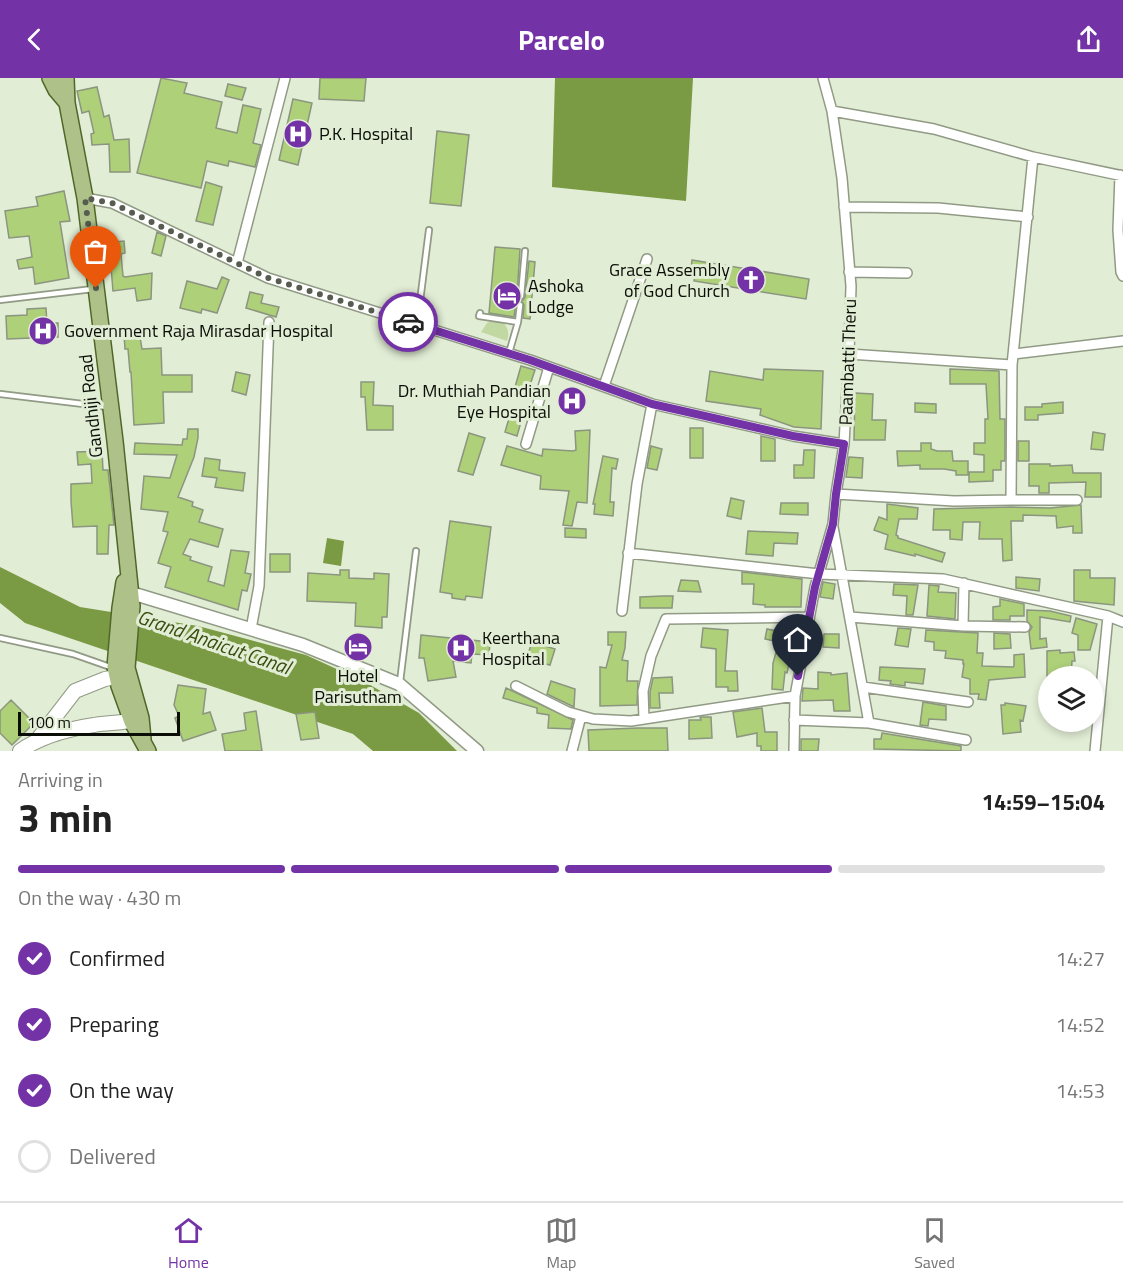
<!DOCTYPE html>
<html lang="en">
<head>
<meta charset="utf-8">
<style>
	:root { --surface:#fff; --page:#f6f6f6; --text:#222; --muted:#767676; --line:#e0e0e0; --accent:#7432a7 }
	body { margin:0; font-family:"Titillium Web",sans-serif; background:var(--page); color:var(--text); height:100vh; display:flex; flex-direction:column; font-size:22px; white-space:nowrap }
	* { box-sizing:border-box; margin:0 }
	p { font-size:20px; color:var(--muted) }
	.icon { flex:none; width:33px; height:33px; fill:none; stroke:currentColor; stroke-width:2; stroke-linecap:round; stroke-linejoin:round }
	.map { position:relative; height:673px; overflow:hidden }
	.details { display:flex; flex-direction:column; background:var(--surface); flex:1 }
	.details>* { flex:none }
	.controls { position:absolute; left:1038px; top:588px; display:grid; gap:12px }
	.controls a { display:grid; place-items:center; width:66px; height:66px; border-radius:50%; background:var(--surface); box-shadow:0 3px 9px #0003; font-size:30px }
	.scale { position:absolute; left:18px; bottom:15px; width:162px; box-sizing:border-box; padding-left:6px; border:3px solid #0b0e07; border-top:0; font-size:16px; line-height:21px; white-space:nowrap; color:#0b0e07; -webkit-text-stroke:4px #e2edd5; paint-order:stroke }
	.pin { position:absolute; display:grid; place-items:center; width:51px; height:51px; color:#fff; margin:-62px -26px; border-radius:50% 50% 50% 0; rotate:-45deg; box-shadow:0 0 6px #0007 }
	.pin .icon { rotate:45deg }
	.courier { position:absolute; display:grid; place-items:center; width:60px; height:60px; margin:-30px; border:4px solid #7432a7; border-radius:50%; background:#fff; color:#222; box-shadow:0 2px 8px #0007 }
	.head em { font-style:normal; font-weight:700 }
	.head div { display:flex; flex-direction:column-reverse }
	.head { display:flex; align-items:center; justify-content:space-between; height:102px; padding:0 18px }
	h1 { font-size:39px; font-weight:700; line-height:45px }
	.bar { display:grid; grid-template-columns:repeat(4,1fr); gap:9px 6px; align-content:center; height:72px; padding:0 18px }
	.bar i { height:8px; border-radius:4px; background:var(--line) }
	.bar .active { background:var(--accent) }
	.bar p { grid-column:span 4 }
	ol { padding:0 18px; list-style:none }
	li { display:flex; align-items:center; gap:18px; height:66px }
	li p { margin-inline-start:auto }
	li .icon { padding:6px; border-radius:50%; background:var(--accent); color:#fff; stroke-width:4 }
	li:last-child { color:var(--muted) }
	li i { width:33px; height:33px; border:3px solid var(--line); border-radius:50% }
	header { display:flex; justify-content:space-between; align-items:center; height:78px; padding:0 18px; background:var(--accent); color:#fff; font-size:27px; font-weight:700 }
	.dock { display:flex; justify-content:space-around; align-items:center; height:84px; border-top:2px solid var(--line); background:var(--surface); font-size:16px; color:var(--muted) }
	.dock a { display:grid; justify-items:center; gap:3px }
	.dock .active { color:var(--accent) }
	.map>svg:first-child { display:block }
	.green { fill:#c2d8a3 }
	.water { fill:#7a9a44 }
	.building { fill:#aed079; stroke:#8b957f; stroke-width:1.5 }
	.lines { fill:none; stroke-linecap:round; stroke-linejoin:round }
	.service-casing { stroke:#919a85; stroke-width:8 }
	.minor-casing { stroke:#919a85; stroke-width:12 }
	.tertiary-casing { stroke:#919a85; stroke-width:15 }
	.secondary-casing { stroke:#919a85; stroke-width:16 }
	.primary-casing { stroke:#516729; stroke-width:18 }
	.service { stroke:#fff; stroke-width:4.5 }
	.minor { stroke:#fff; stroke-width:9 }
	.tertiary { stroke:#fff; stroke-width:12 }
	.secondary { stroke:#fff; stroke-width:14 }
	.primary { stroke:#adc189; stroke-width:15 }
	.done { stroke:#565c4f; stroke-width:6; stroke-dasharray:0 10.8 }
	.route { stroke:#7432a7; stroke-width:8 }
	.labels { text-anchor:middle; stroke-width:6; stroke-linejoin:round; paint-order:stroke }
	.poi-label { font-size:18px; fill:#0b0e07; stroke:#e2edd5; text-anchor:start }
	.street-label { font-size:18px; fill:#0b0e07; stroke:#e2edd5 }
	.water-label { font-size:20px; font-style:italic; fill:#394d0e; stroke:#e2edd5 }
</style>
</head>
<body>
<header><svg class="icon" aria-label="back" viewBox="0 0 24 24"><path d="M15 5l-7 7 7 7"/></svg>Parcelo<svg class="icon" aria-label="share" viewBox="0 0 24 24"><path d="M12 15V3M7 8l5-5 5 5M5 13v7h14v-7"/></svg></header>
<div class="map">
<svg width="1123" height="673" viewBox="0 0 1123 673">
	<rect width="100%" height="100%" fill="#e2edd5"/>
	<path class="green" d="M494,242C505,243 511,251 507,263L481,254L487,245Z"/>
	<path class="water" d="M555,0H693L686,123L552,109Z
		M327,460L344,463L341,488L323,485Z
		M0,489L80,529L198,548L306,577L365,604L419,635L457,673H373L353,656L25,545L0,525Z"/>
	<path class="building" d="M161,0L187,5L184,15L222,24L216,50L237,55L243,27L261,31L253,65L261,67L255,89L229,83L228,88L207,83L201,110L137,95Z
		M320,0H366L364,23L319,21Z
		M228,6L246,10L242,22L225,18Z
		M97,9L104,39L109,37L114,62L129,61L130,94H110L109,66L92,67L91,56L94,55L89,33L82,35L77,13Z
		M293,21L312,25L298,87L279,82Z
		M437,53L469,57L461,128L430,125Z
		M206,104L222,109L213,147L196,143Z
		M64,113L70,143L60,144L69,200L35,206L33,189L19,191L17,182L32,179L29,158L9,160L5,133L38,128L36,119Z
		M157,154L166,158L161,178L152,175Z
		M124,163L125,175L121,176L123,198L125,199L152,195L151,221L137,223L135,210L113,213L110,177H106L105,165Z
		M495,169L520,171L517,218L519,222H523L525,219L529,183L535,184L530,241L523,240L524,227L521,223L516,225L514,239L489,235Z
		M692,182L809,201L806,221L694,203L696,192L691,191Z
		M222,199L229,202L217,235L202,231L201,235L180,230L187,203L217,211Z
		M250,214L263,217L261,225L279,229L276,239L246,230Z
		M46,230L47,245H58V259L7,261L6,238L27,237V231Z
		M139,253L142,271L161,270L162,297H192V314H163L164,345L134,347L131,294H130L128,271H125L124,256Z
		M521,288L535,292L528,313L515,309Z
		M764,291L823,293L821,351L794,349L760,337L761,331L706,323L710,293L763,302Z
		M950,291L999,293L1000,341H1005V383H1001V392H993V403L969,404V394H984V377L974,376V365H985V341H988L986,306H950Z
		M236,294L250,297L246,317L232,313Z
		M361,304H374L373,327L393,328V352H367L365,319H361Z
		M855,315L873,316L872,342H886L885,362H854Z
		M1063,324V335L1038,337V342H1025V329H1042V326Z
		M915,325L936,326V335L915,334Z
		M512,330L524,333L517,358L505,354Z
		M690,350H703V380H690Z
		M188,351H198V360L194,379L178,419L193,424L192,428L203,432L199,444L223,451L218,469L190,461L183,476L191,479L190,482L212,489L208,503L224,508L231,472L249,474L245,495L251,496L247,513L242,512L238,532L165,509L171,489L158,485L168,454L163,453L168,434L141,431L144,398L170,400L177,377L134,376L135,365L182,367L183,361H187Z
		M590,352L587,425L577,424L572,448L563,447L569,413L540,411L541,398L501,387L507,368L542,378L543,371L573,373L576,372L575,353Z
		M1093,354L1105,356L1103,372L1091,371Z
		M469,355L485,360L473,397L458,393Z
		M761,358L775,361V383H761Z
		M1018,363H1029V383H1018Z
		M921,365H931V371L937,373H952L953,383H968V397H956V393L944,391H920V387L898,388L897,373H921Z
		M651,368L662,371L657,392L647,390Z
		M804,372H815L814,400H794V387H803Z
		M102,373L103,392H108L114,447H109L108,476H97V448L73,449L71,423V406L92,405L91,386L78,387L77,374Z
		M603,378L618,381L616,391L612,390L610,424H614L613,438L594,436L595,426H593Z
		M849,379L863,380L862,400L846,399Z
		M205,380L220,382L219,392L245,395L243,413L215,409L217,400L202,398Z
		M1029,386H1050V388L1072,387L1073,395H1101V419H1085L1086,404L1049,405V415H1039V408H1029Z
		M731,420L744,423L741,441L727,438Z
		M781,425H808V437L780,436Z
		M887,426L918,430L917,441H899L896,457L898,458V460L945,475L942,484L915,476V478L885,471L888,457L874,452L879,439L887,442Z
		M1081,427L1082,455H1073V448L1057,450L1056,438L1023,437V443H1011L1012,482L1003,483L1002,461H979L980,444H963L962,462L950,461V452H933L934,431L1011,429L1050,430Z
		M450,443L491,449L482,520L466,518L465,522L452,520V516L440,514Z
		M565,450L586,451V460L565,459Z
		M748,453L798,455L797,466L774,465L773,478L746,476Z
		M270,476H290V494H270Z
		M340,492H349V500L374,501V495L389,496L387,539H382V550L355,548L356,525L307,523L308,495L340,497Z
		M1074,492H1090V500H1115L1114,527L1074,523Z
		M742,494L802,501L801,529H765V527L753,526L754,506H742Z
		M1016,499L1040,501L1039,513L1016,510Z
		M681,502L698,503L701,514L678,513Z
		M823,504L835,506L833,521L820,519Z
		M894,506L918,507L913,537H906L907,518L893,517Z
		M929,507L939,508L938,514L956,515L955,541L927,538Z
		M663,518H673L672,530H640V519Z
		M1000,521L1024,526V538H1010V542H993V529L1000,528Z
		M1027,532L1050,533L1071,538L1070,544L1040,539V561L1046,560L1047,569L1031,571L1029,554L1032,549L1027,543Z
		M1076,540L1097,546L1090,572H1078V557L1072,555Z
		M784,546L790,548L786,568L793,569L787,595L785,594L783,612L772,611L773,585L779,564L765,561L767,551L782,554Z
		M703,550L728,552L725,593H737L738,613H728V609H716V571L701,569Z
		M898,550L911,551L908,569L895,567Z
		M926,552L978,555L977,575H983L982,588L1013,589L1014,588V577L1024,576L1025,599L989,602L986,622L978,621L979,616H970V601L962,599L964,586H963V582L945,580L946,573L934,572V564L925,563Z
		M608,554H626L625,570L622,582L628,583L627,603H638L637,627L600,628V589L606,590L612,567H608Z
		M994,555L1010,556L1011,570L994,571Z
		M824,556H839V570L823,569Z
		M421,557L490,564L489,577L472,576L471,585L453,583L456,599L428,603L424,580H419Z
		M532,564L555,571L550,587L529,582L531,577L528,576Z
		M1060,572V575L1074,574L1075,583H1072L1071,598H1047V573Z
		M880,589L925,591L923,606L905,604V608L890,606L891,603L879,602Z
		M818,594L831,595V597L847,595L850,633H834L833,622L802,623L803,610L818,611Z
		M672,599L673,615H659L660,630H650V614L653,600Z
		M551,603L575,611L574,629L547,616Z
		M178,607L206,611L203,636L210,634L216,652L183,663L175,640L179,638L174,627Z
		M506,610L573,642L571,651L548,650L549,637L537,635V630L503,620Z
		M11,622L34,645L12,667L0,655V633Z
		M923,624L946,628V642L929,641L928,648L920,647Z
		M1005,625L1026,628L1023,643L1020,642L1021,654L1003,656L1001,627H1005Z
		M762,630L765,654H777V673H761V668H757V655L737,659L733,634Z
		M256,633L262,673H225L222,656L246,652L244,635Z
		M315,634L319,660L301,662L296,636Z
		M700,639H711L712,660L689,661V642H701Z
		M638,650H667L668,673H589L588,652Z
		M882,655L961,668V673L874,671V661H881Z
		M801,661H819L818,673H801Z"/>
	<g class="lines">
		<g class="service-casing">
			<path id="service" d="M521,218L525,173
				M0,222L93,211
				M480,235L479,238L518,244L509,275
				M518,244L520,227
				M417,247L429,152
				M0,316L108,329
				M0,560L73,576L113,590
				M400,604L416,473"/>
		</g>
		<g class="minor-casing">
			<path id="minor" d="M832,33L934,51L1033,79L1123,98
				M1120,97L1118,152L1121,194L1123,198
				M85,120L112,125L268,200L530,282L652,326L793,358L844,366
				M844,129L938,130L1028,139
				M237,185L285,0
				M849,194L907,195
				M849,276L1012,287
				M1014,276L1123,263
				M604,308L647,181
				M526,366L549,289
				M836,416L954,423L1011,422L1012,287L1033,79
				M1011,422H1077
				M833,449L869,645
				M628,475L819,496L943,501L1108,538L1123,544
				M622,533L637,406L652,326
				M850,539L963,548L964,505
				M963,548L1025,549
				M251,551L259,508L269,244
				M516,608L568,634L593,641L631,643L795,618
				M863,609L968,624
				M644,641L643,613L651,578L666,541L809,539
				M794,642L869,645L966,662
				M572,673L581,638
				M794,673L795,618L815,509L833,446L836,416L844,366L849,276L851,208L842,100L832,33L823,0
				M1095,673L1108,538"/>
		</g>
		<g class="tertiary-casing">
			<path id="tertiary" d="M138,517L303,567L399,606L477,673"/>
		</g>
		<g class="secondary-casing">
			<path id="secondary" d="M38,661L75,613L105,601L127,597
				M20,673C41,658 68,651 94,647C110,644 125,646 140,640"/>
		</g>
		<g class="primary-casing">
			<path id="primary" d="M50,0L56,12L67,25
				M66,0L67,25L85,120L115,363L132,528L127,590L141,640L143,661
				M124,504L120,530L115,589L119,608L132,644L148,673"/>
		</g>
		<use href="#service" class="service"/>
		<use href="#minor" class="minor"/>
		<use href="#tertiary" class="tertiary"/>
		<use href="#secondary" class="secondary"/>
		<use href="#primary" class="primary"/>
	</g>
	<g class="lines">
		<path class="done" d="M96,210L85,120L112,125L268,200L408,244"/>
		<path class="route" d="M408,244L530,282L652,326L793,358L844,366L836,416L833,446L815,509L798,598"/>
	</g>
	<defs>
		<g id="hospital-disc" transform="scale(1.5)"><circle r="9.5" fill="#7432a7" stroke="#e2edd5"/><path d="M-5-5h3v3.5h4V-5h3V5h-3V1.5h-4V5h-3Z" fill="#fff"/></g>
		<g id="church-disc" transform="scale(1.5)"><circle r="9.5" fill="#7432a7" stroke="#e2edd5"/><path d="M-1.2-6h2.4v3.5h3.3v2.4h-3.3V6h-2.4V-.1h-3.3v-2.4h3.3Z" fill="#fff"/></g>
		<g id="hotel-disc" transform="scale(1.5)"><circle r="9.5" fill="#7432a7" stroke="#e2edd5"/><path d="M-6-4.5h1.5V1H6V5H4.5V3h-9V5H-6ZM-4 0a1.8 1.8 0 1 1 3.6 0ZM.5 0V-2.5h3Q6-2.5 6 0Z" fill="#fff"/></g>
	</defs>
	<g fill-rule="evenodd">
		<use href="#hospital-disc" x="298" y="56"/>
		<use href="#church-disc" x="751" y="202"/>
		<use href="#hotel-disc" x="507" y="218"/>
		<use href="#hospital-disc" x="43" y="253"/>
		<use href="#hospital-disc" x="572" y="323"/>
		<use href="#hotel-disc" x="358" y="569"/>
		<use href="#hospital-disc" x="461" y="570"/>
	</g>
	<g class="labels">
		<g class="poi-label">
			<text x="319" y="62">P.K. Hospital</text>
			<text x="730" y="198" text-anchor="end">Grace Assembly<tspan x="730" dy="21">of God Church</tspan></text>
			<text x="528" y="214">Ashoka<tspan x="528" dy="21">Lodge</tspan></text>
			<text x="64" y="259">Government Raja Mirasdar Hospital</text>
			<text x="551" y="319" text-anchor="end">Dr. Muthiah Pandian<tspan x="551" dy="21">Eye Hospital</tspan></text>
			<text x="482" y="566">Keerthana<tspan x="482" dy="21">Hospital</tspan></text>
			<text x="358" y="604" text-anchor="middle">Hotel<tspan x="358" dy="21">Parisutham</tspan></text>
		</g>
		<g class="street-label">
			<text transform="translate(848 284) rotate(-88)" y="6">Paambatti Theru</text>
			<text transform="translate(91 328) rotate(-96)" y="6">Gandhiji Road</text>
		</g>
		<g class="water-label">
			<text transform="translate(214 564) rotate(19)" y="7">Grand Anaicut Canal</text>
		</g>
	</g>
</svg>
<div class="controls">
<a><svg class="icon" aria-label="layers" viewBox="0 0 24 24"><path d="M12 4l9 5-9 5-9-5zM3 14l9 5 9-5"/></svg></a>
</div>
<div class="scale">100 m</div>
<div class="pin" style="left:96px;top:210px;background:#ea580c"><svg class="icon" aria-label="bag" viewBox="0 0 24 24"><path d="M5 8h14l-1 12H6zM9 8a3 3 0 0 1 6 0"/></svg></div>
<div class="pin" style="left:798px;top:598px;background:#1f2937"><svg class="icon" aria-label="home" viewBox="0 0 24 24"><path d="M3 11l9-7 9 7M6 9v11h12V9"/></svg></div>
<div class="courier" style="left:408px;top:244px"><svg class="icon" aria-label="car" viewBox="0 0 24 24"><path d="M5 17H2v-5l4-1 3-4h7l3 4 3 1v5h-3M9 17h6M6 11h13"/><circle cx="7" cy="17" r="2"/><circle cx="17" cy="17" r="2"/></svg></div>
</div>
<section class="details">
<div class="head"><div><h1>3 min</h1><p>Arriving in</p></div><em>14:59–15:04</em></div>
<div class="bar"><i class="active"></i><i class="active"></i><i class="active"></i><i></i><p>On the way · 430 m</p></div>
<ol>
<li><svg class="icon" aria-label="check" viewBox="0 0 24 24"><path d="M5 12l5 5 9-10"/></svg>Confirmed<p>14:27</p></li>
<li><svg class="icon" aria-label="check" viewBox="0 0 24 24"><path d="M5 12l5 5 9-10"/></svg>Preparing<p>14:52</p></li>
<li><svg class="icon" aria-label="check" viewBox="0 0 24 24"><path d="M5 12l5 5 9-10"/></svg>On the way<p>14:53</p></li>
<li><i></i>Delivered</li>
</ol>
</section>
<nav class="dock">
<a class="active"><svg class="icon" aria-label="home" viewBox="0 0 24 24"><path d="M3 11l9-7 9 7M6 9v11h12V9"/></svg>Home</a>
<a><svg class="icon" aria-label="map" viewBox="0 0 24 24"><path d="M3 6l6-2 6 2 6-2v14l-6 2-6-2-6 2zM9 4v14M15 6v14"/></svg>Map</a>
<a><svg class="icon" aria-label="saved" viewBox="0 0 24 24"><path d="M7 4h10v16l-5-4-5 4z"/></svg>Saved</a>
</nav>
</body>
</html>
